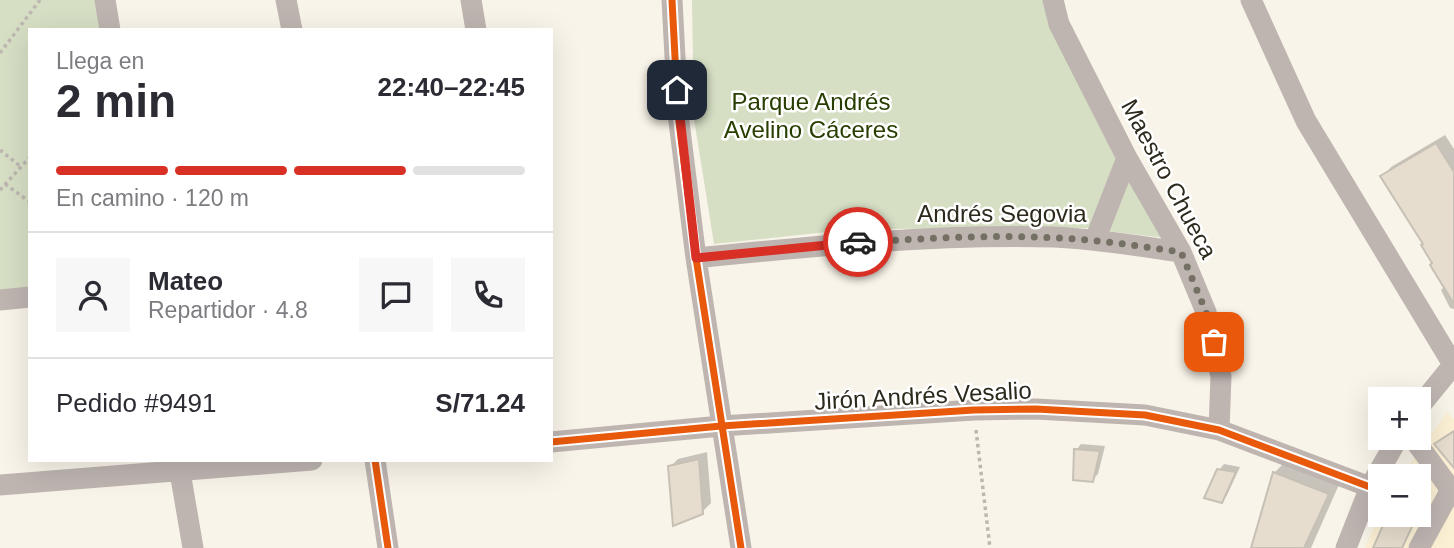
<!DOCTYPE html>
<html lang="es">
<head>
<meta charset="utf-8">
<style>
	:root { --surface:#fff; --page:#f7f7f7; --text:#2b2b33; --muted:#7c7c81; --line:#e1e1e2; --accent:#d93025 }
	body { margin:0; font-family:Helvetica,sans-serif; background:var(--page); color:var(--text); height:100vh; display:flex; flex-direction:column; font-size:26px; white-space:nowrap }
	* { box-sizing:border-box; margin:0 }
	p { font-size:23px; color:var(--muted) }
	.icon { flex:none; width:38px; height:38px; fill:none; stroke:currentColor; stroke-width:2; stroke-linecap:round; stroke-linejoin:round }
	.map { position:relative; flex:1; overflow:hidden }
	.side { position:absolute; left:28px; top:28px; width:525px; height:434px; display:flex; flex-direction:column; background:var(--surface); border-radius:0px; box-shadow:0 7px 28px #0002 }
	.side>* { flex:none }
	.controls { position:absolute; left:1368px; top:387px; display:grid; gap:14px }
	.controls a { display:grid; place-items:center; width:63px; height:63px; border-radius:0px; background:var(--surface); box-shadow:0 7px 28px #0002; font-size:35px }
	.pin { position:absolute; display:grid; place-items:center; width:60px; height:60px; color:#fff; margin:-30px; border-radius:14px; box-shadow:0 4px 10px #0006 }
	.courier { position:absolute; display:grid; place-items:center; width:70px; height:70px; margin:-35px; border:5px solid #d93025; border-radius:50%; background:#fff; color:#222; box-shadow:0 2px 9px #0007 }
	.head em { font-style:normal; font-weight:700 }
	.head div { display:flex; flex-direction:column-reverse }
	.head { display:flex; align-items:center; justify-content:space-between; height:119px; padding:0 28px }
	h1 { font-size:46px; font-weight:700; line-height:52px }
	.bar { display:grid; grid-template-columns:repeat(4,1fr); gap:10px 7px; align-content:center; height:84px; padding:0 28px }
	.bar i { height:9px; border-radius:5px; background:var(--line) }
	.bar .on { background:var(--accent) }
	.bar p { grid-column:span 4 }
	.line { display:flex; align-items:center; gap:18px; padding:0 28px; border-top:2px solid var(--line) }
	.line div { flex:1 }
	.round { display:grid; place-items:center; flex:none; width:74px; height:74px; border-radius:0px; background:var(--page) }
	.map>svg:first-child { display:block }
	.built { fill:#fbf0d4 }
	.green { fill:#d6dfc4 }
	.shadow { fill:#0003 }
	.building { fill:#e7ddce; stroke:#c6c0b5; stroke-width:2 }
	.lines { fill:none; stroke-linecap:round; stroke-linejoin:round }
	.path { stroke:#bdb7b1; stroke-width:3.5; stroke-dasharray:3.5 3.5; stroke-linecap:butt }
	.minor { stroke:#beb5b1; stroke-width:21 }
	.cycleway-casing { stroke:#fff; stroke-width:11 }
	.cycleway { stroke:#e8590c; stroke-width:7 }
	.done { stroke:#747064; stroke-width:7; stroke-dasharray:0 12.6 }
	.route { stroke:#d93025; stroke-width:9 }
	.labels { text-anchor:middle; stroke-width:5; stroke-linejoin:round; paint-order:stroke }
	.park-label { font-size:24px; fill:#283e01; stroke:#fff }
	.street-label { font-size:24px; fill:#2d291c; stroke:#fff }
</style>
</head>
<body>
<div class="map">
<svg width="1454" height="548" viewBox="0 0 1454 548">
	<rect width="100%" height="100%" fill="#f9f4e9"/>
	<path class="built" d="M1447,412L1454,419V548H1365L1381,508V514H1419V476H1401Z"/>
	<path class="green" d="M0,0H98L102,30H30V288L0,291Z
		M692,0H1046L1121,158L1094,228L855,229L714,244L694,119Z
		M1129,169L1174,239L1106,231Z"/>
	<path class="shadow" d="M1445,135L1454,149V309L1450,308L1441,290L1445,286L1424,244L1383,176L1391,167Z
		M1081,444L1105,446L1098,474L1092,480L1076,450Z
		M707,452L711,503L702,512L670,467L678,459Z
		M1287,460L1341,480L1311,548H1252L1274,473Z
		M1224,464L1240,467L1227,495L1222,501L1219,470Z
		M1419,492L1428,496L1419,513Z"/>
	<path class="building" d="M1436,143L1454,172V304L1430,265L1432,263L1421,245L1423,244L1380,176Z
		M1454,431V468L1434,444Z
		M1074,449L1100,451L1093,482L1073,480Z
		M699,459L703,514L673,526L668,466Z
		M1217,469L1236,472L1222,503L1204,498Z
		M1273,472L1329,494L1304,548H1251Z
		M1388,514H1418L1402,548H1373Z"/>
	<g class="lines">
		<path class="path" d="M0,53L40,0
			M0,150L20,166
			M5,184L30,202
			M0,190L30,157
			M976,430L990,548"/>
		<path class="minor" d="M105,0L110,30
			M286,0L292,30
			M471,0L476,30
			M672,0L678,114L696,258L741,548
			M1053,0L1059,24L1127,158L1181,252L1206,312L1221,376L1219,430
			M1251,0L1306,121L1454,366
			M1095,240L1127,158
			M696,258C815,246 934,234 1054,237C1097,239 1139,246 1181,252
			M0,300L30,297
			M1419,407L1454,364
			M1413,438L1449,487L1448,495L1419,548
			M551,442L721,426L974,410L1036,409L1145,415L1219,430L1370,487
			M178,460L193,548
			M375,460L388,548
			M0,485L312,460
			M1346,548L1370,487L1398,438"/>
		<g class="cycleway-casing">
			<path id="cycleway" d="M672,0L678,114L696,258L741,548
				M551,442L721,426L974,410L1036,409L1145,415L1219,430L1370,487
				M375,460L388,548"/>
		</g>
		<use href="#cycleway" class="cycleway"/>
	</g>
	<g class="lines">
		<path class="done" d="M858,242C924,239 991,234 1058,238C1099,240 1140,246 1181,252L1206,312L1214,342"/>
		<path class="route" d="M677,90L696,258L858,242"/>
	</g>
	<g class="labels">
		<g class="park-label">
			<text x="811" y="110">Parque Andrés<tspan x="811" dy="28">Avelino Cáceres</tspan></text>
		</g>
		<g class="street-label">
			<text transform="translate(1169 179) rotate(62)" y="8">Maestro Chueca</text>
			<text x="1002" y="222">Andrés Segovia</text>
			<text transform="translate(923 396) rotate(-3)" y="8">Jirón Andrés Vesalio</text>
		</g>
	</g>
</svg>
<div class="controls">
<a>+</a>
<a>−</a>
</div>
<div class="pin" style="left:1214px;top:342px;background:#ea580c"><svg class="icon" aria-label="bag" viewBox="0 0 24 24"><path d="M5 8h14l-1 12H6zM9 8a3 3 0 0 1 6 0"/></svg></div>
<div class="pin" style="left:677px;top:90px;background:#1f2937"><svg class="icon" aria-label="home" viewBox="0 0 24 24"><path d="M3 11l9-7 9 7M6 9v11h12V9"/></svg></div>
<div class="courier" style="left:858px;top:242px"><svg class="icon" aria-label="car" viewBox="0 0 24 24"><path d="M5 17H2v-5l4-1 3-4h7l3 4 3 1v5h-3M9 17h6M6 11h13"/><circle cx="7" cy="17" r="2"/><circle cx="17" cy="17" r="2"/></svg></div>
<section class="side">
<div class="head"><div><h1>2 min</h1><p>Llega en</p></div><em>22:40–22:45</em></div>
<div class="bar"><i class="on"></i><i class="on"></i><i class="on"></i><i></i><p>En camino · 120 m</p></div>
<div class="line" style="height:126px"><a class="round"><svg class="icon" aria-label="person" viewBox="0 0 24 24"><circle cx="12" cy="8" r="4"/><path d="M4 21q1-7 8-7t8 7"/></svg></a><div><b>Mateo</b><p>Repartidor · 4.8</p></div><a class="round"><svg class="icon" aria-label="chat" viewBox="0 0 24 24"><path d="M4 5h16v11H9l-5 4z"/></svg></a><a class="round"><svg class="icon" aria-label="phone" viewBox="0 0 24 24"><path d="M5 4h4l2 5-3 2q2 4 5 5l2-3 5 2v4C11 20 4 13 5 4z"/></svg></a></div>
<div class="line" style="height:91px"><div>Pedido #9491</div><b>S/71.24</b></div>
</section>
</div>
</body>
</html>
